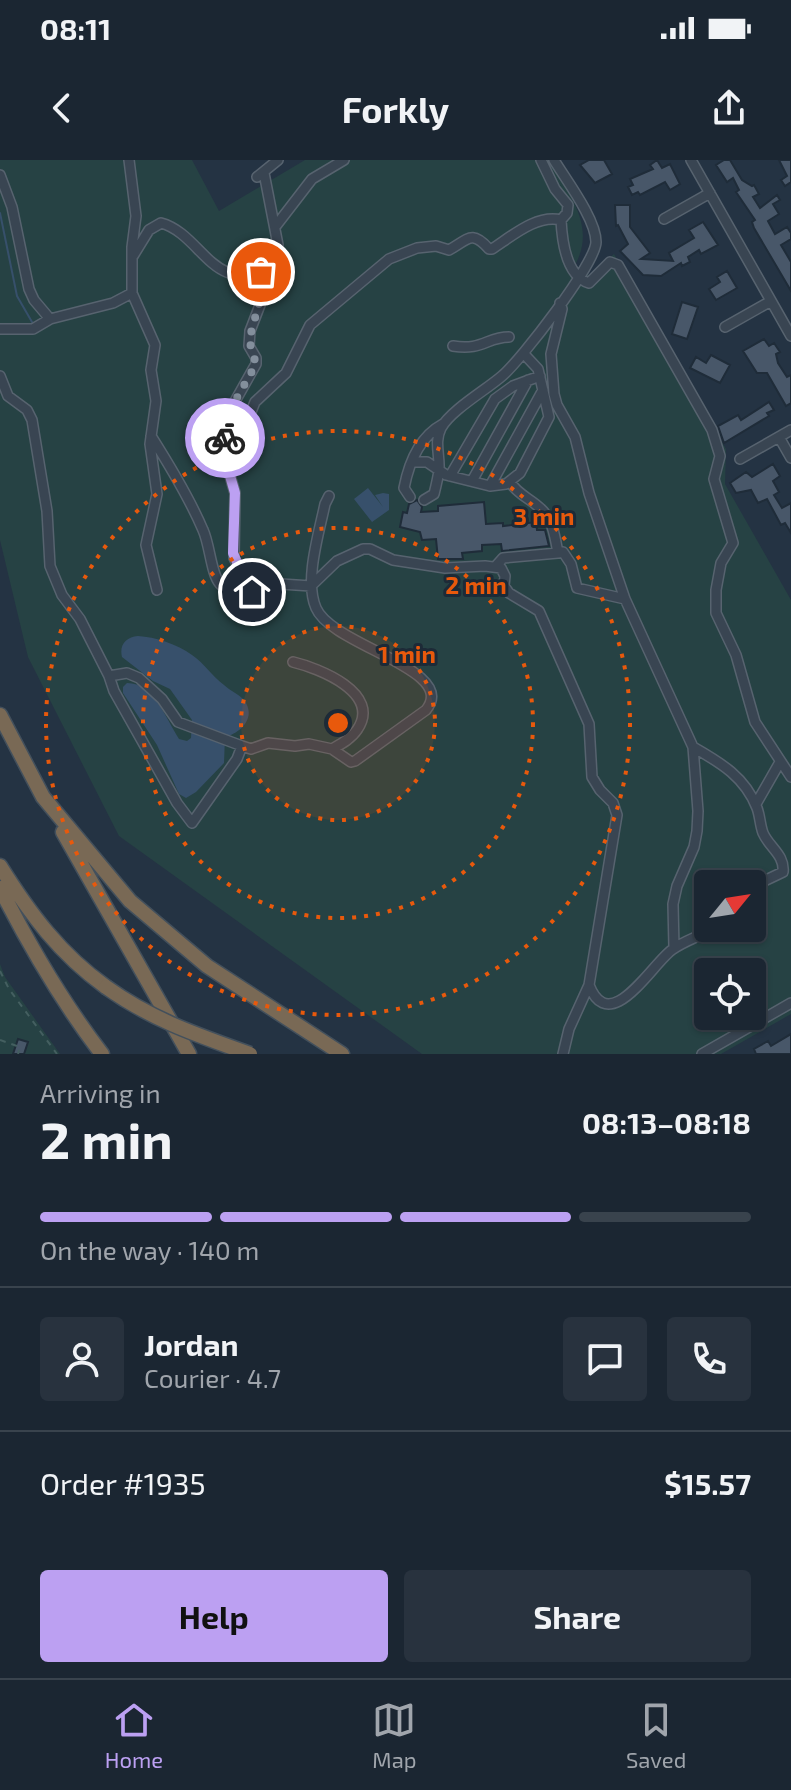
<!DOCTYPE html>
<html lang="en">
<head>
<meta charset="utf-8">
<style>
	:root { --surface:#1b2632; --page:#28323e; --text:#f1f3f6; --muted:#a0a5ac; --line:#39434d; --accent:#bca0f2 }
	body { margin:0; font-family:"Exo 2",sans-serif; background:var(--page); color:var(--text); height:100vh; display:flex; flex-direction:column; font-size:30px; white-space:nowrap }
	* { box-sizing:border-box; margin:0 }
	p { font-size:26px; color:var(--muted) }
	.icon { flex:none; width:44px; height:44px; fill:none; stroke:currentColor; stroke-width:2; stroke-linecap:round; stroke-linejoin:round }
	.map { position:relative; height:894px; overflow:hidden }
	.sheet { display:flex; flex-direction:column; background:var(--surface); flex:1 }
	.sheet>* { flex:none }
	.needle { width:52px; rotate:60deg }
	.controls { position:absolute; left:694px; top:710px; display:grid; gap:16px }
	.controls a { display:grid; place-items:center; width:72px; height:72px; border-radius:8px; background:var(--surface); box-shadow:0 2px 6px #0004,0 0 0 2px var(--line); font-size:40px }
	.pin { position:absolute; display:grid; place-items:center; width:68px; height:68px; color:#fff; margin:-34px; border:4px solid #fff; border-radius:50%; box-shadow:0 2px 8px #0007 }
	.courier { position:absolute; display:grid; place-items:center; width:80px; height:80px; margin:-40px; border:6px solid #bca0f2; border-radius:50%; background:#fff; color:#222; box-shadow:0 2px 10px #0007 }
	.summary em { font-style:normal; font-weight:700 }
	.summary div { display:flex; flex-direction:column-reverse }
	.summary { display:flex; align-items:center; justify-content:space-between; height:136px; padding:0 40px }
	h1 { font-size:52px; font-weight:700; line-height:60px }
	.bar { display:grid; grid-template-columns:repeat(4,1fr); gap:12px 8px; align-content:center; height:96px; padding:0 40px }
	.bar i { height:10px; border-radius:6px; background:var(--line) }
	.bar .on { background:var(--accent) }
	.bar p { grid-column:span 4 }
	.line { display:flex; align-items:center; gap:20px; padding:0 40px; border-top:2px solid var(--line) }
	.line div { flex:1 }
	.round { display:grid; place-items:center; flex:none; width:84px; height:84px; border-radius:8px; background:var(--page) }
	.cta { display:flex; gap:16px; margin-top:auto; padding:16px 40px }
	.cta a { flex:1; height:92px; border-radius:8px; background:var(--accent); color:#111; font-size:32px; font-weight:700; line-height:92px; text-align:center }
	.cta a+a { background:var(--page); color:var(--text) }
	.status { display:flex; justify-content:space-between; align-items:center; height:56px; padding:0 40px; background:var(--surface); direction:ltr }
	.status svg { height:22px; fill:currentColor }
	header { display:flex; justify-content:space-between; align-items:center; height:104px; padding:0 40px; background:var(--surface); font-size:36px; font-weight:700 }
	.menu { display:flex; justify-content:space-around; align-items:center; height:112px; border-top:2px solid var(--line); background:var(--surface); font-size:22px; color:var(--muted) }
	.menu a { display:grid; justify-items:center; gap:4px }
	.menu .on { color:var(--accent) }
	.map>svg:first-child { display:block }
	.green { fill:#264244; fill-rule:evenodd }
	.water { fill:#37506b }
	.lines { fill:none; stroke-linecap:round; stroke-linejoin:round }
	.stream { stroke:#37506b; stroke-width:2 }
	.building { fill:#485769; stroke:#1f2c39; stroke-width:2 }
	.minor-casing { stroke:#57636f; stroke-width:12 }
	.highway-casing { stroke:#43505c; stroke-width:17 }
	.path { stroke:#445f60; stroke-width:2; stroke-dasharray:6 6; stroke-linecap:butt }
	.minor { stroke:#394552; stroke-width:9 }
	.highway { stroke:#796955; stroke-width:14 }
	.highway-bridge-casing { stroke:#43505c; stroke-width:17; stroke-linecap:butt }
	.highway-bridge { stroke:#796955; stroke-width:14 }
	.done { stroke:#838f9c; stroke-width:8; stroke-dasharray:0 14.4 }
	.route { stroke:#bca0f2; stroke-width:10 }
	.ring { fill:none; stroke:#e8590c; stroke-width:4; stroke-dasharray:4 8 }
	.centre { fill:#e8590c; stroke:#1d2a37; stroke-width:4 }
	.ring-label { font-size:24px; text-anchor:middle; font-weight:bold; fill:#e8590c; stroke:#1d2a37; stroke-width:6; stroke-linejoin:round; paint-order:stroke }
</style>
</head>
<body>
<div class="status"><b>08:11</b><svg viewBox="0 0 49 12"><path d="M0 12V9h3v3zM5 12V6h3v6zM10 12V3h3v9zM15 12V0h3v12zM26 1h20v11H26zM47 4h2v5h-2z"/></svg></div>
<header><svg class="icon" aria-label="back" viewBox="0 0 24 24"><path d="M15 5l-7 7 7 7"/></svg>Forkly<svg class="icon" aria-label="share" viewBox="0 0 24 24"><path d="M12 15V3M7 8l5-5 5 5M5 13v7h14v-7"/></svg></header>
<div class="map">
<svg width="791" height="894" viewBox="0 0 791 894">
	<rect width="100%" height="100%" fill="#243343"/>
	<path class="green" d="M0,0H192L219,51L305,0H548C568,33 597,65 575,105L590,116L614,94L726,289L725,324L791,440V854L721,894H422L119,676L28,497L0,380ZM708,724H752V768H708ZM708,812H752V856H708Z
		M0,804L5,817L60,894H0Z"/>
	<path class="water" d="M368,328L383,347L375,335L383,333L389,334V350L372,362L354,339Z
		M138,476C155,477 177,484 192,495C204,503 212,516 224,525C230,531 239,534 244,540C257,557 241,573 225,577L224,603L196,632L186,638L179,634L157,585L123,533V527L127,523C154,523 166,559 179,579L187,581L191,578L192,560L170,529L153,521L122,497C119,485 126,477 138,476Z"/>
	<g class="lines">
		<path class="stream" d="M0,53L17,136L32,162"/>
	</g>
	<path class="building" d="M589,0H604L612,14L595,23L580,5Z
		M657,0L662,8L670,4L680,24L670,30L665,22L640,35L638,32L632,35L628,27L633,25L630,19L653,9L650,5Z
		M724,0H730L742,20L752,26L754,25L759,34L753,37L760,48L777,35L780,40L773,44L779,54L768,61L775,74L787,67L791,73V79L781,85L791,102V131L754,68L752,62L755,60L736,32L739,30L733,18L727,22L716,5Z
		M779,0H791V22L785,26L781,20L787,16Z
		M615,45H630V67L650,93L641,99L673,101L669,93L694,78L689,70L703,62L718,85L701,94L699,90L688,97L690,102L682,106L681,103L661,116L643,115L620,91L628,84L618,65L616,66Z
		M727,111L737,128L716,140L709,129L720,122L717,117Z
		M682,142L698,147L687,179L672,174Z
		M764,179L769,186L774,183L780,192L776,194L778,203L787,217L791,215V243L786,246L767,213H757L743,191Z
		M711,195L730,205L720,223L690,208L696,197L706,203Z
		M769,242L774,250L767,253L769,256L724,283L718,266L738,255L741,260Z
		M773,304L780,316L773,321L779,332L774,335L782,348L791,343V373L785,363L781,365L767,339L758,343L751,330L736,333L730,323L746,312L752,317Z
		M417,340L422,347L421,352L438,351V346L484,342L486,364L503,363V366L536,362L537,370H545L549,386L502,391L501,384L482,385V391L462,393L463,399H438L436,379L422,380L420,372L400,367L403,352L407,353L409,344Z
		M791,874V894H756L754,889L768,881L771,886Z
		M18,879L28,882L24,894H13Z"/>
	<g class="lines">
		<g class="minor-casing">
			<path id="minor" d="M129,0L136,56L132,87V133L155,185L151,210L156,241L150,284L157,334L146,385L157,430
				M541,0L555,29L568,45L567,53L561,60C562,80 566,116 589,123L610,102L618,105L712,270L720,296L714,319L733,383L721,403L716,430V453L736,495L755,562L791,617
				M691,0L791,176
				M0,15L12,47L29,129L34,140L50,159
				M257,17L278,0
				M664,59L710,33
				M275,67L312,19L344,0
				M133,96L149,70L161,63C202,74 213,137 269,107
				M560,143L562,149L551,194L554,234L557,245L575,277L589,333L625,439
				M725,167L771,141
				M0,169H33L50,159L113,143L132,133
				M453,186C482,191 487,177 509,177
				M0,216L8,236L27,250L32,260L47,351L50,406L62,435L80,459L109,516L127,513L139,518L162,539L178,562L242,586
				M151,276C170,306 189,337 203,370C210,385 211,414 220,424C229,434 244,435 256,431V427L281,424L311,426L337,401L363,389H370L393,400L445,408L485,406L501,408L505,416L504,426L509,433L539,451L589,564L592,617L600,630L613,643L617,655L589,825L569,869L563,894
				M779,277L791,298
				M225,290L236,289L255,242L286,213L310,165L389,99L417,88L436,86L449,90C468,80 471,69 489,89H492C512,76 537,54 561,60
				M740,299L791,270
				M412,302H427L446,315L490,326L506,324L520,313L549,257L538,209L524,194
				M450,316L495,239L513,226L540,216
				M472,321L528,220
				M490,326L543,230
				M410,337L404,328C409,302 419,277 443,264
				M424,340L434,334C436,326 438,318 439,310C440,295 434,282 441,268C451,250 486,230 502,216C521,200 596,103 596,82C596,59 566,20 554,0
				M558,393L563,392L571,404L577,428L625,439L693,587L698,651L697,671L694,687L677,726L673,744L674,788
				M495,407L503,398L558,393C555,377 553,360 541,349C530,338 518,335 510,322
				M256,427L242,414L234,398L235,333L226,302L225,290L229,252L256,204V198L249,186L250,171L260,145L266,114L275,101L278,85L264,13
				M293,502C318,508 383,533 357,570C351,579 341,584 332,589
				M109,516L114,531L177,643L192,663L237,599L242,586L251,589L268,583L295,586L309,584L332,589L351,602L355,601L426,550C459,509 332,486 316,448C304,421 319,373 325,344L329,336
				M693,587C721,603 745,617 757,648C760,656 760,665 763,673C769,687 785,695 783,712L762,722L752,733
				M756,644L780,602
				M589,825C610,879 653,802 673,789C686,780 701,776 713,768
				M702,894L791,843"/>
		</g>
		<g class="highway-casing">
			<path id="highway" d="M0,555L43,637L130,741L207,806L342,894
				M63,672L189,894
				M0,706C30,754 60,794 106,827
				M0,728C30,787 62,842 102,894"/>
		</g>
		<path class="path" d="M0,811L9,829L57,894
			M0,880L20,887L18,894"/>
		<use href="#minor" class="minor"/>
		<use href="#highway" class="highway"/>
		<g class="highway-bridge-casing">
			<path id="highway-bridge" d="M106,827C152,860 197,875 250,894"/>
		</g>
		<use href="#highway-bridge" class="highway-bridge"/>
	</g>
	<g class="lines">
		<path class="done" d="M225,278L229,252L256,204L249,180L269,107L261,112"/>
		<path class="route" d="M225,278L226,302L235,333L233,393L242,414L256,427L252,432"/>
	</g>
	<circle cx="338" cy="563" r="97" fill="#e8590c" fill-opacity=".12"/>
	<g class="ring">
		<circle cx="338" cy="563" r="97"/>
		<circle cx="338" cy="563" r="195"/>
		<circle cx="338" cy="563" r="292"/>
	</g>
	<circle cx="338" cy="563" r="12" class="centre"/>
	<g class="ring-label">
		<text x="544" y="365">3 min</text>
		<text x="476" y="434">2 min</text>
		<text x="407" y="503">1 min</text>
	</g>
</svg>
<div class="controls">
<a><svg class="needle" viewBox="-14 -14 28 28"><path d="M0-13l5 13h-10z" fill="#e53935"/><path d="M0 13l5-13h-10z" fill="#a0a5ac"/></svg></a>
<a><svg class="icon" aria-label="locate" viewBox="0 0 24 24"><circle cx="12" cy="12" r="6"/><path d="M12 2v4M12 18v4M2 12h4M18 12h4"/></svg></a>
</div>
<div class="pin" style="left:261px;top:112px;background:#ea580c"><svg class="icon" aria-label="bag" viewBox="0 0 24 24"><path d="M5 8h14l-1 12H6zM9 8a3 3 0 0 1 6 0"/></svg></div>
<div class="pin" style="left:252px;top:432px;background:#1f2937"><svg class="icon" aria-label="home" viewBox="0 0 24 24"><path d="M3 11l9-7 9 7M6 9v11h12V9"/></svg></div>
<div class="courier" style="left:225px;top:278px"><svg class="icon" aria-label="bike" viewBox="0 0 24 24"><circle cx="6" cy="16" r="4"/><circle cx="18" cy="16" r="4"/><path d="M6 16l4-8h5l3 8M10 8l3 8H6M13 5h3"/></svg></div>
</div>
<section class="sheet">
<div class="summary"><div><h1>2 min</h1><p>Arriving in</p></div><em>08:13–08:18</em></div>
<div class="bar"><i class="on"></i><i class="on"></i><i class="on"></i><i></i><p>On the way · 140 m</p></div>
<div class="line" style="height:144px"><a class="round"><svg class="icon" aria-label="person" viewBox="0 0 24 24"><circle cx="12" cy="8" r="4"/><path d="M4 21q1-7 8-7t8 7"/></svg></a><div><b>Jordan</b><p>Courier · 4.7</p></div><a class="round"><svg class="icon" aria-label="chat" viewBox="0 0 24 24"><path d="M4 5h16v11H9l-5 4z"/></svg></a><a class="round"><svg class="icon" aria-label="phone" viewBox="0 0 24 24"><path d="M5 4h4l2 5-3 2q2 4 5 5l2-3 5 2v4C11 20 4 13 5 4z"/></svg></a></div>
<div class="line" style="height:104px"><div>Order #1935</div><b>$15.57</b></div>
<div class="cta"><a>Help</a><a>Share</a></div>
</section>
<nav class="menu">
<a class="on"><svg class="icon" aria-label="home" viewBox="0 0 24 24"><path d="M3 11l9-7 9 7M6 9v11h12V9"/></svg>Home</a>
<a><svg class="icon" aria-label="map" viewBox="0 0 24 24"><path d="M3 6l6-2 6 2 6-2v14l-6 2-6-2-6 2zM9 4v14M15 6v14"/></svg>Map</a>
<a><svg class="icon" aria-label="saved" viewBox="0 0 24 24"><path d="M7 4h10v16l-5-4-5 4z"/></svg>Saved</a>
</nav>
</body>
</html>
